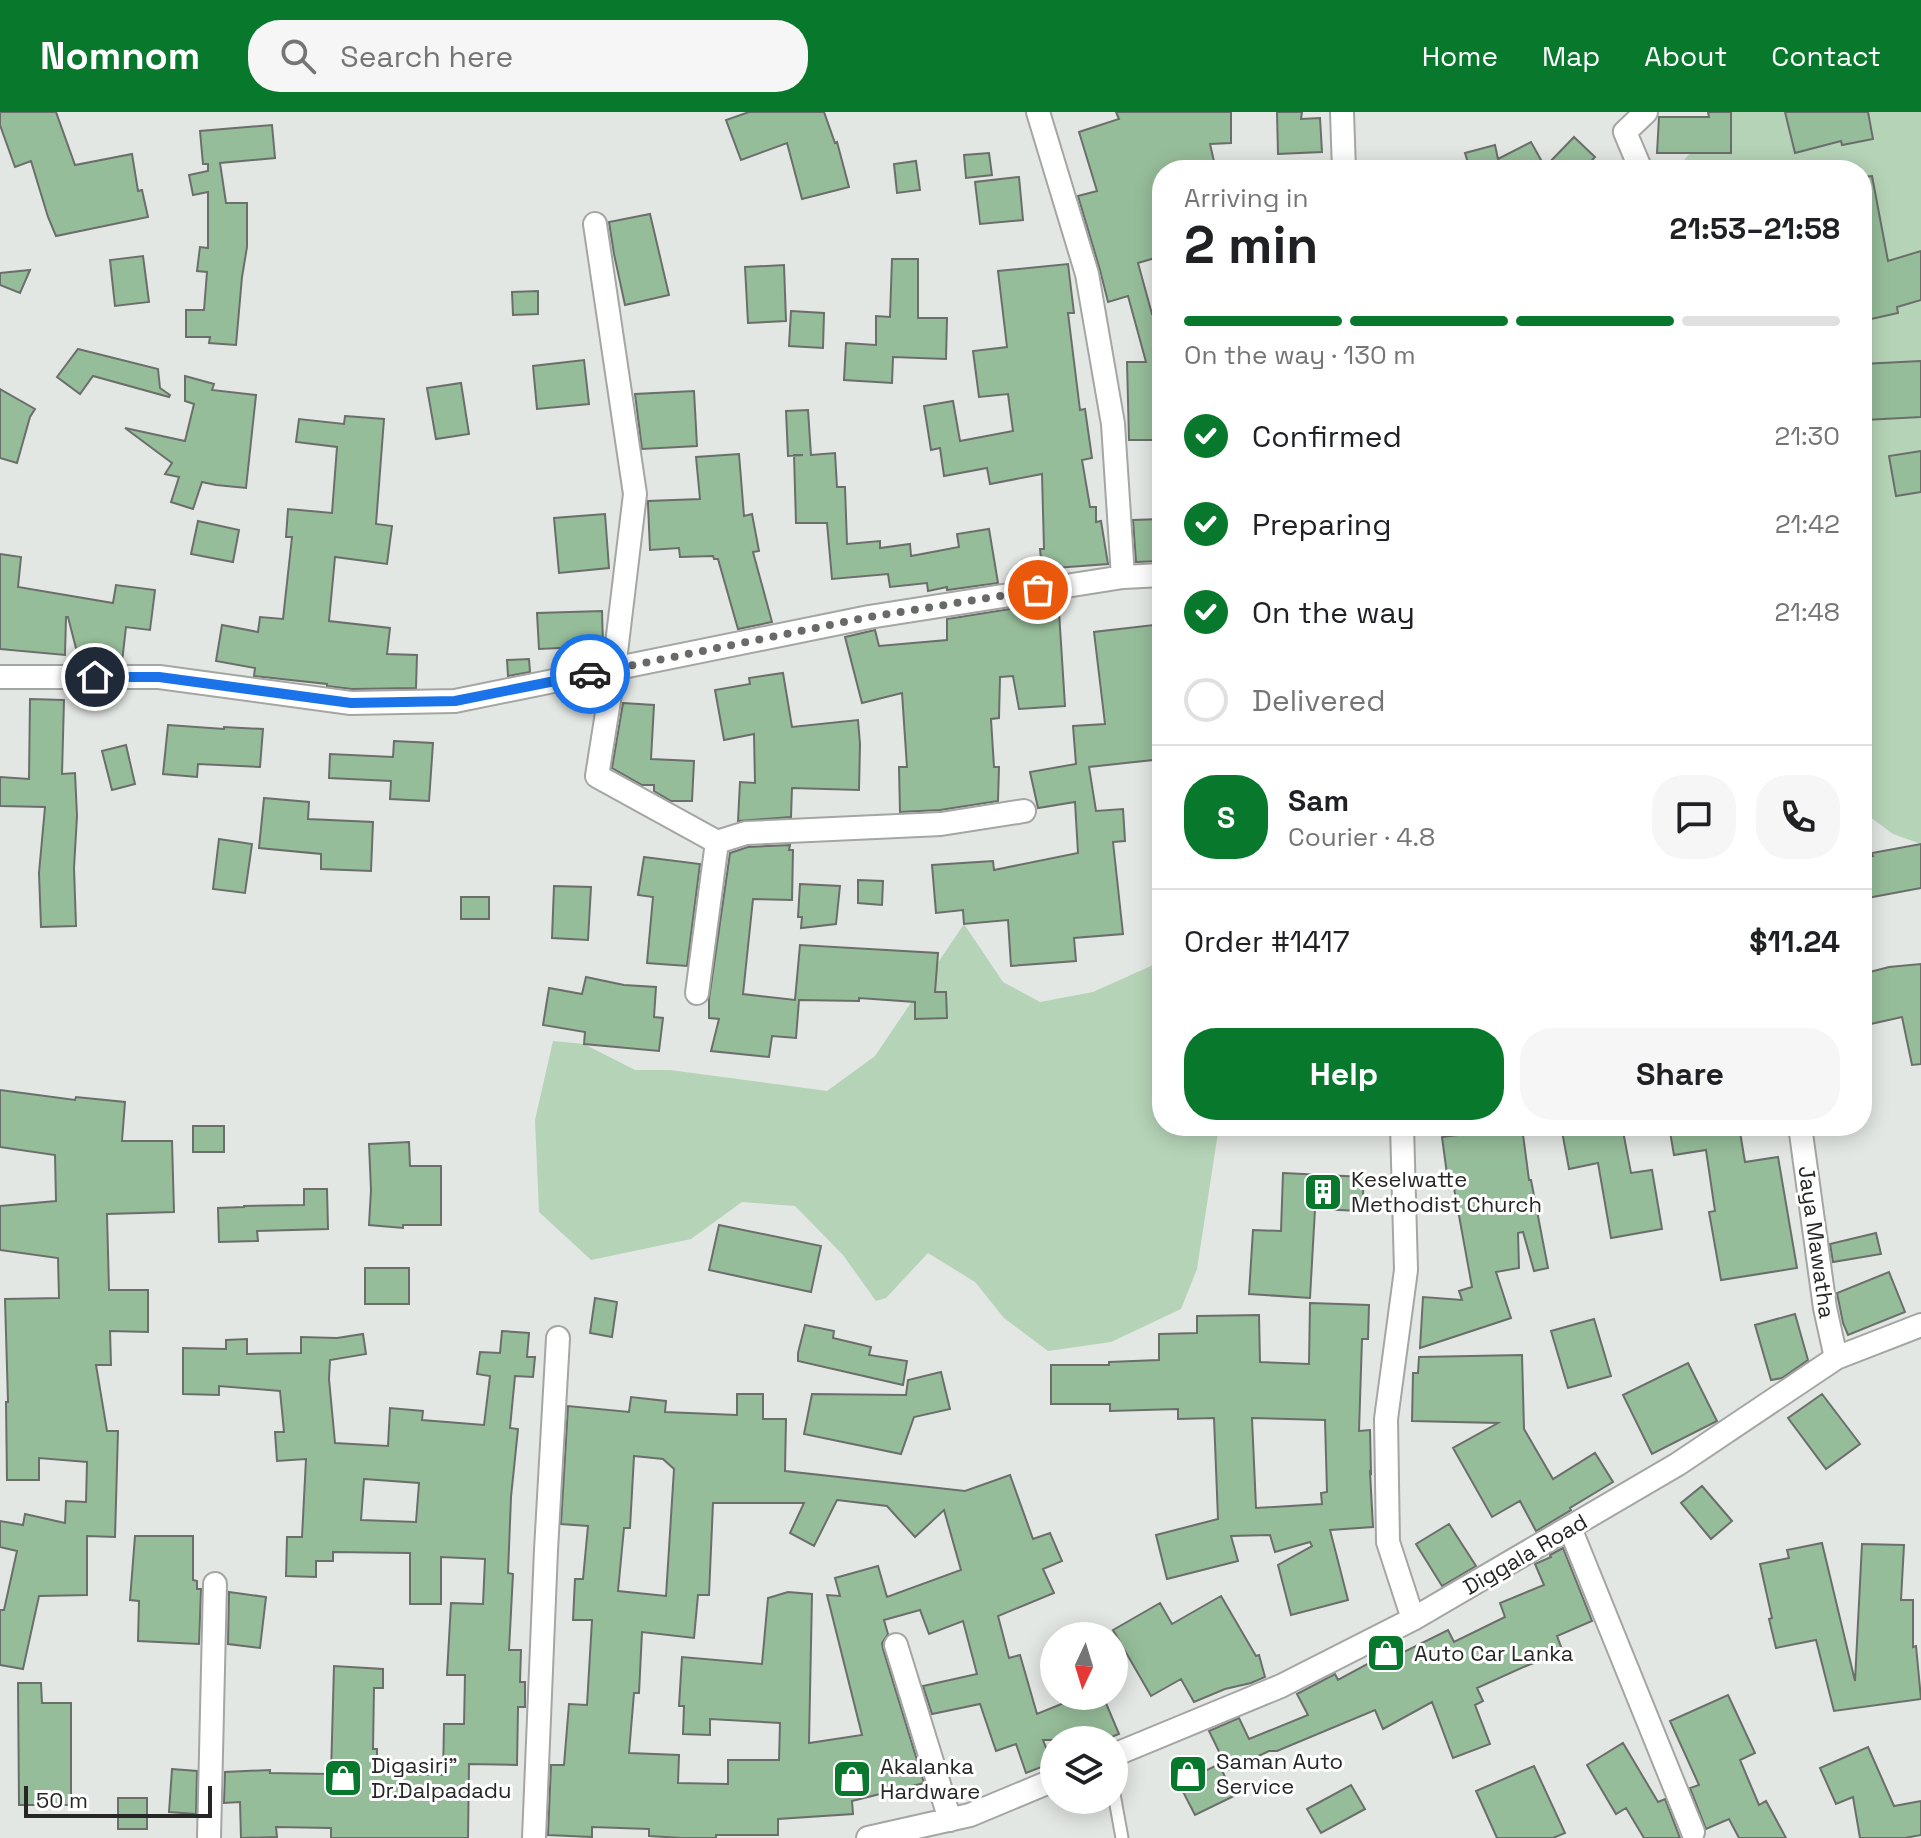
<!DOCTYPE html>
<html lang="en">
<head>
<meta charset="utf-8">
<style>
	:root { --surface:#fff; --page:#f6f6f6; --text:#202124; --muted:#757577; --line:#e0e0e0; --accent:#08782d }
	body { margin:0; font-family:"Space Grotesk",sans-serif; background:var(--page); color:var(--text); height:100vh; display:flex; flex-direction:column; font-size:30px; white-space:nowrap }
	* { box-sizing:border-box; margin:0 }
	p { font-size:26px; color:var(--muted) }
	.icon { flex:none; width:44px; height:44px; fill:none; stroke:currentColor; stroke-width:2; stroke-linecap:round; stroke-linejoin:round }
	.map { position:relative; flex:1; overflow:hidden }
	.sheet { position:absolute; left:1152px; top:48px; width:720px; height:976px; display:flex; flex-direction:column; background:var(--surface); border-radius:32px; box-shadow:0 4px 20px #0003 }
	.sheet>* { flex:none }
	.needle { width:52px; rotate:184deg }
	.buttons { position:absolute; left:1040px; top:1510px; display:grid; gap:16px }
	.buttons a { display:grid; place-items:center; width:88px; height:88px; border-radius:50%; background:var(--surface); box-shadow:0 4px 20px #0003; font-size:40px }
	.scale { position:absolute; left:24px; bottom:20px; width:188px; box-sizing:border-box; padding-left:8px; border:4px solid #252625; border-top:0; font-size:22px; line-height:28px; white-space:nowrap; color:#252625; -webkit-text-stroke:6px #fff; paint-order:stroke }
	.pin { position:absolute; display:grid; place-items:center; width:68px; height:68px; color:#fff; margin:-34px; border:4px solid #fff; border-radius:50%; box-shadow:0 2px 8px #0007 }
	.courier { position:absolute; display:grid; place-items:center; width:80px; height:80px; margin:-40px; border:6px solid #1a73e8; border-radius:50%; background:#fff; color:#222; box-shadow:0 2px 10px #0007 }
	.headline em { font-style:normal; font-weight:700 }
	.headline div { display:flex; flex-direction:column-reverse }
	.headline { display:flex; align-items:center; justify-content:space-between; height:136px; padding:0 32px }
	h1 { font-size:52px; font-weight:700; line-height:60px }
	.bar { display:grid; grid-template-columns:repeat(4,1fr); gap:12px 8px; align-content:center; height:96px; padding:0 32px }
	.bar i { height:10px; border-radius:6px; background:var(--line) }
	.bar .selected { background:var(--accent) }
	.bar p { grid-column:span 4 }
	.line { display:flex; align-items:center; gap:20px; padding:0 32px; border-top:2px solid var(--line) }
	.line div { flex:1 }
	.round { display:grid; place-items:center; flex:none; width:84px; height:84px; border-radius:32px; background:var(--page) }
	ol { padding:0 32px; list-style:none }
	li { display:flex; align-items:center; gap:24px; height:88px }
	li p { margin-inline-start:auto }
	li .icon { padding:8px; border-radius:50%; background:var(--accent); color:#fff; stroke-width:4 }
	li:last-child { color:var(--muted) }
	li i { width:44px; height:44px; border:4px solid var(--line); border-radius:50% }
	.button { display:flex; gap:16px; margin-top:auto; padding:16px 32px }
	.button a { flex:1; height:92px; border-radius:32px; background:var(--accent); color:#fff; font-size:32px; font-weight:700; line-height:92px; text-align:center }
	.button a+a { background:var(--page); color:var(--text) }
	header { display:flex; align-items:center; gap:48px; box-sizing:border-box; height:112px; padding:0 40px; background:var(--accent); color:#fff }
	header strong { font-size:38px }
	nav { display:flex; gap:44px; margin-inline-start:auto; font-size:28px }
	.search { width:560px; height:72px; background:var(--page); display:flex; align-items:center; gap:20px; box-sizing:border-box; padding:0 28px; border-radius:32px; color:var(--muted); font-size:30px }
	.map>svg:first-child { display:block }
	.green { fill:#b5d3b7 }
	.building { fill:#96bd9a; stroke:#6b6e6b; stroke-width:2; fill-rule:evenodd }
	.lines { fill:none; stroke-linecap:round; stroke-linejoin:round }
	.lane-casing { stroke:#a3a6a3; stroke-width:15 }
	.street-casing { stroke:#a3a6a3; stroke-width:26 }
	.lane { stroke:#fff; stroke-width:11 }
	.street { stroke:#fff; stroke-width:22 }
	.done { stroke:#686a68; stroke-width:8; stroke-dasharray:0 14.4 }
	.route { stroke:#1a73e8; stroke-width:10 }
	.labels { text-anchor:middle; stroke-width:6; stroke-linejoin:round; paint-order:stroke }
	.poi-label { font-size:22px; fill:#252625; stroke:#fff; text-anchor:start }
	.street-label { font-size:22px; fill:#252625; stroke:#fff }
</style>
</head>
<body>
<header>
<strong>Nomnom</strong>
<div class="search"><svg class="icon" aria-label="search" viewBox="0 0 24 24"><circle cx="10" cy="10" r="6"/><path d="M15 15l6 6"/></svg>Search here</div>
<nav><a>Home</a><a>Map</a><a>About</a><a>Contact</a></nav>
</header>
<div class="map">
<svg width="1921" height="1726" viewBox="0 0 1921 1726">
	<rect width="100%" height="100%" fill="#e3e7e3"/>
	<path class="green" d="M1724,0H1921V732L1893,722L1862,699V58H1676Z
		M964,812L1003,870L1040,890L1093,880L1162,849V1014H1219L1197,1157L1181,1197L1111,1230L1048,1239L1004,1206L975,1170L928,1141L886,1186L876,1189L843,1143L795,1094L742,1090L691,1127L591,1148L539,1100L535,1008L553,929L584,932L635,958H670L827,979L875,944Z"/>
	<path class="building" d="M0,0H56L75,53L132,42L138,79L142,78L148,105L56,124L48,105L31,49L15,55L0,13Z
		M749,0H824L835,31L837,30L849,75L802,87L787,31L741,48L726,8Z
		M1116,0H1231V31L1210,32L1216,58H1162V144L1138,151L1152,202L1162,199V328H1129L1127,250H1146L1128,184L1108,190L1100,158L1078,84L1097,79L1079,20L1119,7Z
		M1277,0H1302L1301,7L1320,6L1322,40L1278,42Z
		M1708,0H1731V41H1657L1659,5H1709Z
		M1785,0H1868L1873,27L1842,33L1841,29L1795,41Z
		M272,13L275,46L220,51L226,91H247V135L242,165L236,233L209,231L210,225H186V198H204L207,160L197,159L200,135L208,136V80L193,83L189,63L208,59V52H203L200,19Z
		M1574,25L1595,45L1583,58H1470L1465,41L1495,33L1498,47L1531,30L1545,55Z
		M989,41L992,63L966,66L964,43Z
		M916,49L920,78L897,81L894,52Z
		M1872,64L1888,149L1921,139V188L1897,195L1898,201L1862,209V65Z
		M1019,65L1023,108L980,112L975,70Z
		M650,102L669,183L625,193L614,142L609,110Z
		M143,144L149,190L115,194L110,148Z
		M892,147H918V206H947L946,247L893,245L892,271L844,268L846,231L876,233V204L890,205Z
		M1068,152L1074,201H1068L1080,298L1085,297L1092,346L1082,348L1090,395H1096V410L1101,409L1108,452L1042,457L1040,437H1044L1042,362L990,372L987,356L944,364L940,336L931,338L924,294L953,289L960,329L1013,319L1008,282L979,285L973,239L1007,235L998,159Z
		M784,153L786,209L748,211L745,155Z
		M30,158L20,181L0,173V161Z
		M538,179V202L513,203L512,180Z
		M791,199L824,201L823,236L789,234Z
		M78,237L158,257L160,276L170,283L169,285L93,264L80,282L57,265Z
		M584,248L589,292L537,297L533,254Z
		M1921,249V305L1865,308L1862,252Z
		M185,264L214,272L212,278L256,283L246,376L216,373L202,370L193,397L171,390L179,365L165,362L172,351L125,316L185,329L194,292L185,289Z
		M461,271L469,322L436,327L427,276Z
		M0,277L35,297L30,305L17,351L0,346Z
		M694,279L697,334L642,337L635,282Z
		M808,298L811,343L835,341L837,375H845L847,432L880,429V436L910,432L911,444L959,435L957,422L989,417L998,471L947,478V475L928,479L927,471L890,475L888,462L832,467L827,411H796L794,343H803L788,344L786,299Z
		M345,304L384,307L376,412L392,414L387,452L335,445L329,509L390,516L387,542L417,543L416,576L352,577L327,574V572L254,564L255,556L216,549L222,513L258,520L260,505L283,507L292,425H286L288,397L332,401L337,335L296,330L299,307L344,312Z
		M1921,339V380L1896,384L1889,344Z
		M739,342L744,404L752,402L759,439L753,440L772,510L738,517L718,447H714L713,444L680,445L679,436L650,438L648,392V389L700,387L696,345Z
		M605,402L609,456L559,461L554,406Z
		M1162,407V449L1136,450L1133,408Z
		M198,409L239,418L233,450L191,442Z
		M0,442L21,445L18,475L113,491L116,473L155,478L150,518L126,515L122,550L78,544L68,505H66L65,543L0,537Z
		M1041,492L1042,503L1059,500L1065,594L1019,597L1013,564L1000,565L999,606L991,607L994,655H999L998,689L940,698L900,700L899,655H907L902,581L862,591L845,525L875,518L879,534L947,528V507Z
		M602,499L603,534L539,537L537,501Z
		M1162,512V647L1089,655L1096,699L1123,697L1125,729L1113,730L1123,822L1074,826L1076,849L1011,854L1008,808L964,812L963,798L936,801L932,753L993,749L994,758L1078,741L1075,690L1038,696L1030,660L1076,652L1073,614L1105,612L1094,520Z
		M529,547L530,560L508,564L507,548Z
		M783,561L792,615L858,608L860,632L859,678L792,676L791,705L738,709L740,670L755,671L754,622L724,628L715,578L750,572L749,566Z
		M30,587L64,588L62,662L75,661L77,704L74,756L76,814L41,815L39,761L45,695L0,694V665L29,667Z
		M623,591L654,593L651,647L694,649L692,689H671L654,679V673H642L612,656Z
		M168,613L224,617V615L263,617L260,655L198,652L197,665L163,662Z
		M394,629L433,631L429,689L390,687L391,669L329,666L330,642L393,645Z
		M126,633L135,672L112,678L102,639Z
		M264,686L309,690L308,707L373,710L371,759L321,757V742L259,736Z
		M219,727L252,732L245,781L213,777Z
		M1921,732V776L1862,787V745L1873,744L1872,741Z
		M790,733L789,738H793L792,788L753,787L743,882L795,888L800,833L938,841L935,880H946L947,906L915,907V890L859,886V889L799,888L796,926L772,924L769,945L711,939L719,907L709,906V887L730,741L748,735Z
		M644,745L700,752L687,854L647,851L653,785L638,783Z
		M858,768L883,769L882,793L858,791Z
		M800,772L840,774L836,812L801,816L802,805H798Z
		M554,774L591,775L588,828L552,826Z
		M461,785H489V807H461Z
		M1921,852V952L1912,953L1902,905L1862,914V862L1889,855Z
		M586,865L624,873L656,875L654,905L663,906L659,939L584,932L585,920L543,913L549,876L582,882Z
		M0,978L75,988L76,985L125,990L122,1029H172L174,1100L107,1102L109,1178H148V1220L110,1219L111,1253H96L107,1319H118L115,1425L87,1424V1483L39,1484L23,1557L0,1553V1498H4L17,1439L0,1435V1409L23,1413L25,1402L65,1411L66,1389L86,1390L87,1350L39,1346V1368H7L6,1290H8L5,1187L59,1186L58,1146L0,1138V1094L56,1089L55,1043L0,1035Z
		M193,1014H224V1040H193Z
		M1561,1014H1622L1631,1061L1652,1058L1662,1117L1611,1126L1598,1051L1569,1057Z
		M1669,1014H1739L1745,1050L1778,1045L1797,1156L1721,1168L1709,1100L1715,1099L1706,1038L1674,1043Z
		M1522,1015L1529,1068H1531L1548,1156L1534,1159L1523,1120L1518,1121L1519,1156L1496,1160L1511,1206L1420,1236L1423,1185L1462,1188L1459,1179L1472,1175L1454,1076L1449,1077L1442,1025Z
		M409,1030L410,1054H441V1113H403V1116L369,1113L371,1078L369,1032Z
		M1283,1061L1364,1065L1362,1099L1315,1097L1310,1186L1249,1182L1253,1118L1281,1119Z
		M304,1077H327L328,1117L257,1119L258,1129L219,1130L218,1096L244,1095V1094L304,1093Z
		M719,1113L821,1134L811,1180L709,1158Z
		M1876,1121L1881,1142L1833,1150L1830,1132Z
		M365,1156H409V1192H365Z
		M1889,1160L1905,1200L1848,1223L1843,1211L1837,1181Z
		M595,1186L617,1190L612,1225L590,1221Z
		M1310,1191L1369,1193L1368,1227H1362L1359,1319L1370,1318L1371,1361L1370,1360L1373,1415L1330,1418L1348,1488L1291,1503L1278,1453L1312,1434L1310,1430L1275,1440L1270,1423L1231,1424L1238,1449L1167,1467L1156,1423L1218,1407L1214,1306L1178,1307V1297L1110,1299V1292H1051V1253H1109V1250L1159,1248V1222L1197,1221V1204L1259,1203L1260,1250L1309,1252ZM1252,1306L1325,1308L1327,1380L1321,1381L1322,1392L1256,1396Z
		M1795,1202L1808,1248L1782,1266L1771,1268L1755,1213Z
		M1594,1207L1611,1264L1568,1276L1551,1219Z
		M805,1213L834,1219L833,1226L871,1235L869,1243L907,1249L903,1273L798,1249V1241Z
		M502,1219L529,1221L527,1245H535L533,1265L515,1264L510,1316L518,1317L511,1385L508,1461L513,1462L509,1538H521L520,1570H525V1595H518L517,1653L469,1652L468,1726H331V1716L276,1715L277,1725L241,1726L240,1690L224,1691L225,1660L270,1658V1661L331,1662L334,1554L383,1557V1576H374L373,1637H377V1662L443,1663L444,1612H464L465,1563H447L451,1491L483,1492L485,1447L441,1445V1492H410V1441L333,1440V1449H316V1465L286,1464L287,1425H302L306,1347L277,1349L275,1320H284L280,1279L219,1274V1283L183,1282V1236L226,1237V1228L247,1227V1242L301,1241V1225L337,1226L363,1222L366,1242L330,1248L329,1267L335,1331L388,1334L390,1296L423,1299L422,1308L484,1313L490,1264L477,1262L480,1240L500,1241ZM364,1367L419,1371L416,1410L361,1408Z
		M1522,1243L1524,1317L1553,1367L1595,1341L1613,1370L1570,1396L1571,1398L1536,1419L1520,1389L1492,1405L1453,1336L1498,1311L1412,1309L1413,1261H1418L1419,1245Z
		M1688,1251L1717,1309L1652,1342L1623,1283Z
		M941,1260L950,1297L914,1305L901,1342L804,1322L812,1282L906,1283L908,1268Z
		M737,1282H763V1307H786L785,1359L965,1379L1010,1363L1033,1427L1050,1421L1062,1449L1043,1457L1054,1481L998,1504L1009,1546L1020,1543L1037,1602L1081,1584H1103L1119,1622L1104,1628H1043L1052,1651L1026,1661L1016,1632L996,1639L980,1592L932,1602L923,1574L977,1562L963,1509L929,1522L920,1498L884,1508L888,1522L882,1531L883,1537L924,1671L852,1689L853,1702L778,1707V1723H716V1726H682L649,1724V1717L592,1715V1725L548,1723L551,1653H564L569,1592L587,1593L592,1508H573L575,1467H583L588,1414L561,1412L568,1294L629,1300L631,1285L666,1289L665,1300L737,1303ZM634,1344L663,1347L674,1357L666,1484L618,1479L624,1416H630ZM837,1388L887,1394L915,1425L944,1398L961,1458L887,1485L878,1454L835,1466L840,1484L827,1483L862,1623L809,1631L812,1482L788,1480L768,1486L762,1552L682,1545L679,1594H684L683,1622L710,1623V1607L780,1611L779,1648H728V1672L678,1671L679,1643L629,1641L634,1581H639L642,1520L694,1526L698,1483H709L713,1391H804L790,1421L814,1434Z
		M1822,1282L1860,1332L1826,1357L1788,1306Z
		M1702,1374L1732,1409L1711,1427L1681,1391Z
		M1449,1412L1476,1454L1442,1474L1416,1432Z
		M135,1424H193V1468L197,1469V1477H201L199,1532L138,1529L139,1489L130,1488Z
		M1822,1431L1855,1569L1862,1432L1904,1433L1901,1488H1913V1535L1916,1534L1921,1587L1834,1599L1816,1528L1776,1536L1769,1507L1772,1506L1760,1452L1789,1446L1787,1438Z
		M1563,1436L1592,1509L1557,1524L1563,1540L1526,1554L1477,1576L1483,1589L1475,1593L1490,1632L1453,1646L1432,1590L1383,1617L1375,1598L1277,1639H1269L1228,1658L1209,1619L1239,1606L1249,1627L1308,1603L1297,1582L1335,1562L1338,1568L1393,1538L1396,1544L1448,1518L1454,1530L1505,1505L1500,1491L1544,1473L1535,1452L1551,1445L1550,1443Z
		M229,1480L266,1485L260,1536L228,1532Z
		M1221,1484L1256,1544L1259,1543L1265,1565L1251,1571L1225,1577L1194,1590L1181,1567L1151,1584L1113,1518L1160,1491L1172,1512Z
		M18,1571H41L42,1591H71V1693H19Z
		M1728,1583L1755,1641L1740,1648L1759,1693L1766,1689L1786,1726H1739L1729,1707L1706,1717L1690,1676L1699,1673L1670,1609Z
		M1623,1631L1658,1690L1665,1687L1680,1726H1644L1626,1696L1616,1702L1587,1653Z
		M1868,1635L1894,1694L1921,1689V1723L1905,1726H1860L1853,1685L1836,1692L1820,1656Z
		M1219,1652L1234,1684L1195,1703L1179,1672Z
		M1534,1654L1565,1721L1553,1726H1497L1476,1679Z
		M172,1657L197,1659L196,1702L169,1700Z
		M1351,1673L1365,1697L1321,1721L1307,1697Z
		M118,1686H147V1717H118Z"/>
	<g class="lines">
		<g class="lane-casing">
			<path id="lane" d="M1114,1682L1122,1726"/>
		</g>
		<g class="street-casing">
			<path id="street" d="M1038,0L1087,162L1113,312L1123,465
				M1342,0L1344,58
				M1641,58L1625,20L1646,0
				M595,112L635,382L614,557L597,664L717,730L746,721L941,712L1024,699
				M0,565H159L351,591L455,589L869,505L1123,465L1162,463
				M697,881L717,730
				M1402,1014L1406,1158L1386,1307L1388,1430L1413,1507
				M1800,1014L1825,1196L1836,1246
				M1570,1416L1693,1720
				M896,1533L950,1708
				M1114,1643L1281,1574L1413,1507L1678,1352L1836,1246L1921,1213
				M209,1726L215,1472
				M534,1726L546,1438L558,1226
				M868,1726L970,1703L1054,1668"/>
		</g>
		<use href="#lane" class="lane"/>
		<use href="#street" class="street"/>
	</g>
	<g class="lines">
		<path class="done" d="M590,562L869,505L1038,478"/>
		<path class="route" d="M95,565H159L351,591L455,589L590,562"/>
	</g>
	<defs>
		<g id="building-square" transform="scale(2)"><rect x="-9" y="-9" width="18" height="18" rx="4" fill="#08782d" stroke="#fff"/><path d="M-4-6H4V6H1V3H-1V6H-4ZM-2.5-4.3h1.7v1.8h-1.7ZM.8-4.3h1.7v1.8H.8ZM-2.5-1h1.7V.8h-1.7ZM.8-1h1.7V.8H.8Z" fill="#fff"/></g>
		<g id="shop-square" transform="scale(2)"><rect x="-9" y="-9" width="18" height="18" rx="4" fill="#08782d" stroke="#fff"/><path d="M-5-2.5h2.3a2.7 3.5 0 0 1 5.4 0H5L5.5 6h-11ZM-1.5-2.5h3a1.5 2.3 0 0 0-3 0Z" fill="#fff"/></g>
	</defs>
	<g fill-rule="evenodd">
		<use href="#building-square" x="1323" y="1080"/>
		<use href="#shop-square" x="1386" y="1541"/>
		<use href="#shop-square" x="1188" y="1662"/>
		<use href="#shop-square" x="343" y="1666"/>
		<use href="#shop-square" x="852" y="1667"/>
	</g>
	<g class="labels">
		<g class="poi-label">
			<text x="1351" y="1075">Keselwatte<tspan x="1351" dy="25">Methodist Church</tspan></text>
			<text x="1414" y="1549">Auto Car Lanka</text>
			<text x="1216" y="1657">Saman Auto<tspan x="1216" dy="25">Service</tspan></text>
			<text x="371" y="1661">Digasiri"<tspan x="371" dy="25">Dr.Dalpadadu</tspan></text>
			<text x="880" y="1662">Akalanka<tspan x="880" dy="25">Hardware</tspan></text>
		</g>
		<g class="street-label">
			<text transform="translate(1817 1130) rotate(82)" y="8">Jaya Mawatha</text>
			<text transform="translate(1525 1442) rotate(-30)" y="8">Diggala Road</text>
		</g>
	</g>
</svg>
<div class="buttons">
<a><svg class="needle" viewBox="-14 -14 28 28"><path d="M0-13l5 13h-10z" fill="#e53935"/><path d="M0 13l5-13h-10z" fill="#757577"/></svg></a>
<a><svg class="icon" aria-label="layers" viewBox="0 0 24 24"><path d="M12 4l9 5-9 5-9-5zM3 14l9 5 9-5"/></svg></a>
</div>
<div class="scale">50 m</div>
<div class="pin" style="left:1038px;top:478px;background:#ea580c"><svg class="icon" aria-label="bag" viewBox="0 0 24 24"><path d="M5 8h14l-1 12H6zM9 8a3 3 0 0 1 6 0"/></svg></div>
<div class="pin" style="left:95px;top:565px;background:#1f2937"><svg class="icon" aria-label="home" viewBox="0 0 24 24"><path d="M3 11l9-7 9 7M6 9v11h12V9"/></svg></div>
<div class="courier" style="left:590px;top:562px"><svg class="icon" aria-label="car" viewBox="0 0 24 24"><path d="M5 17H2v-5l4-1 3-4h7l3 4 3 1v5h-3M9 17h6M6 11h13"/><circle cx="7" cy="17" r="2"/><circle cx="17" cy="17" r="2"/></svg></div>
<section class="sheet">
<div class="headline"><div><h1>2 min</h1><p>Arriving in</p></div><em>21:53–21:58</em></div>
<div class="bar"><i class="selected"></i><i class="selected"></i><i class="selected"></i><i></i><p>On the way · 130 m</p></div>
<ol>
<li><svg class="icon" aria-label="check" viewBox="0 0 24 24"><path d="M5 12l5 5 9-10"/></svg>Confirmed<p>21:30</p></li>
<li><svg class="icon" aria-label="check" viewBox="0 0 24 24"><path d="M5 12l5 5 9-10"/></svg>Preparing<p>21:42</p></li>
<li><svg class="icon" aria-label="check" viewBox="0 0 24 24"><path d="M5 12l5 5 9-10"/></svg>On the way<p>21:48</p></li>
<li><i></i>Delivered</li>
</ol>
<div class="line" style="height:144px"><b class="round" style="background:var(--accent);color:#fff">S</b><div><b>Sam</b><p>Courier · 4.8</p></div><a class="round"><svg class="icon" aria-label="chat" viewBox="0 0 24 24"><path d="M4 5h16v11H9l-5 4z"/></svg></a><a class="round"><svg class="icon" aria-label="phone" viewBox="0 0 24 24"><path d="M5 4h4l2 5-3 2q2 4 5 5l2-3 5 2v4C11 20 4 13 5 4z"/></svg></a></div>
<div class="line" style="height:104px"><div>Order #1417</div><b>$11.24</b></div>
<div class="button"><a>Help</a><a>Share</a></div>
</section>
</div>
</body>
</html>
